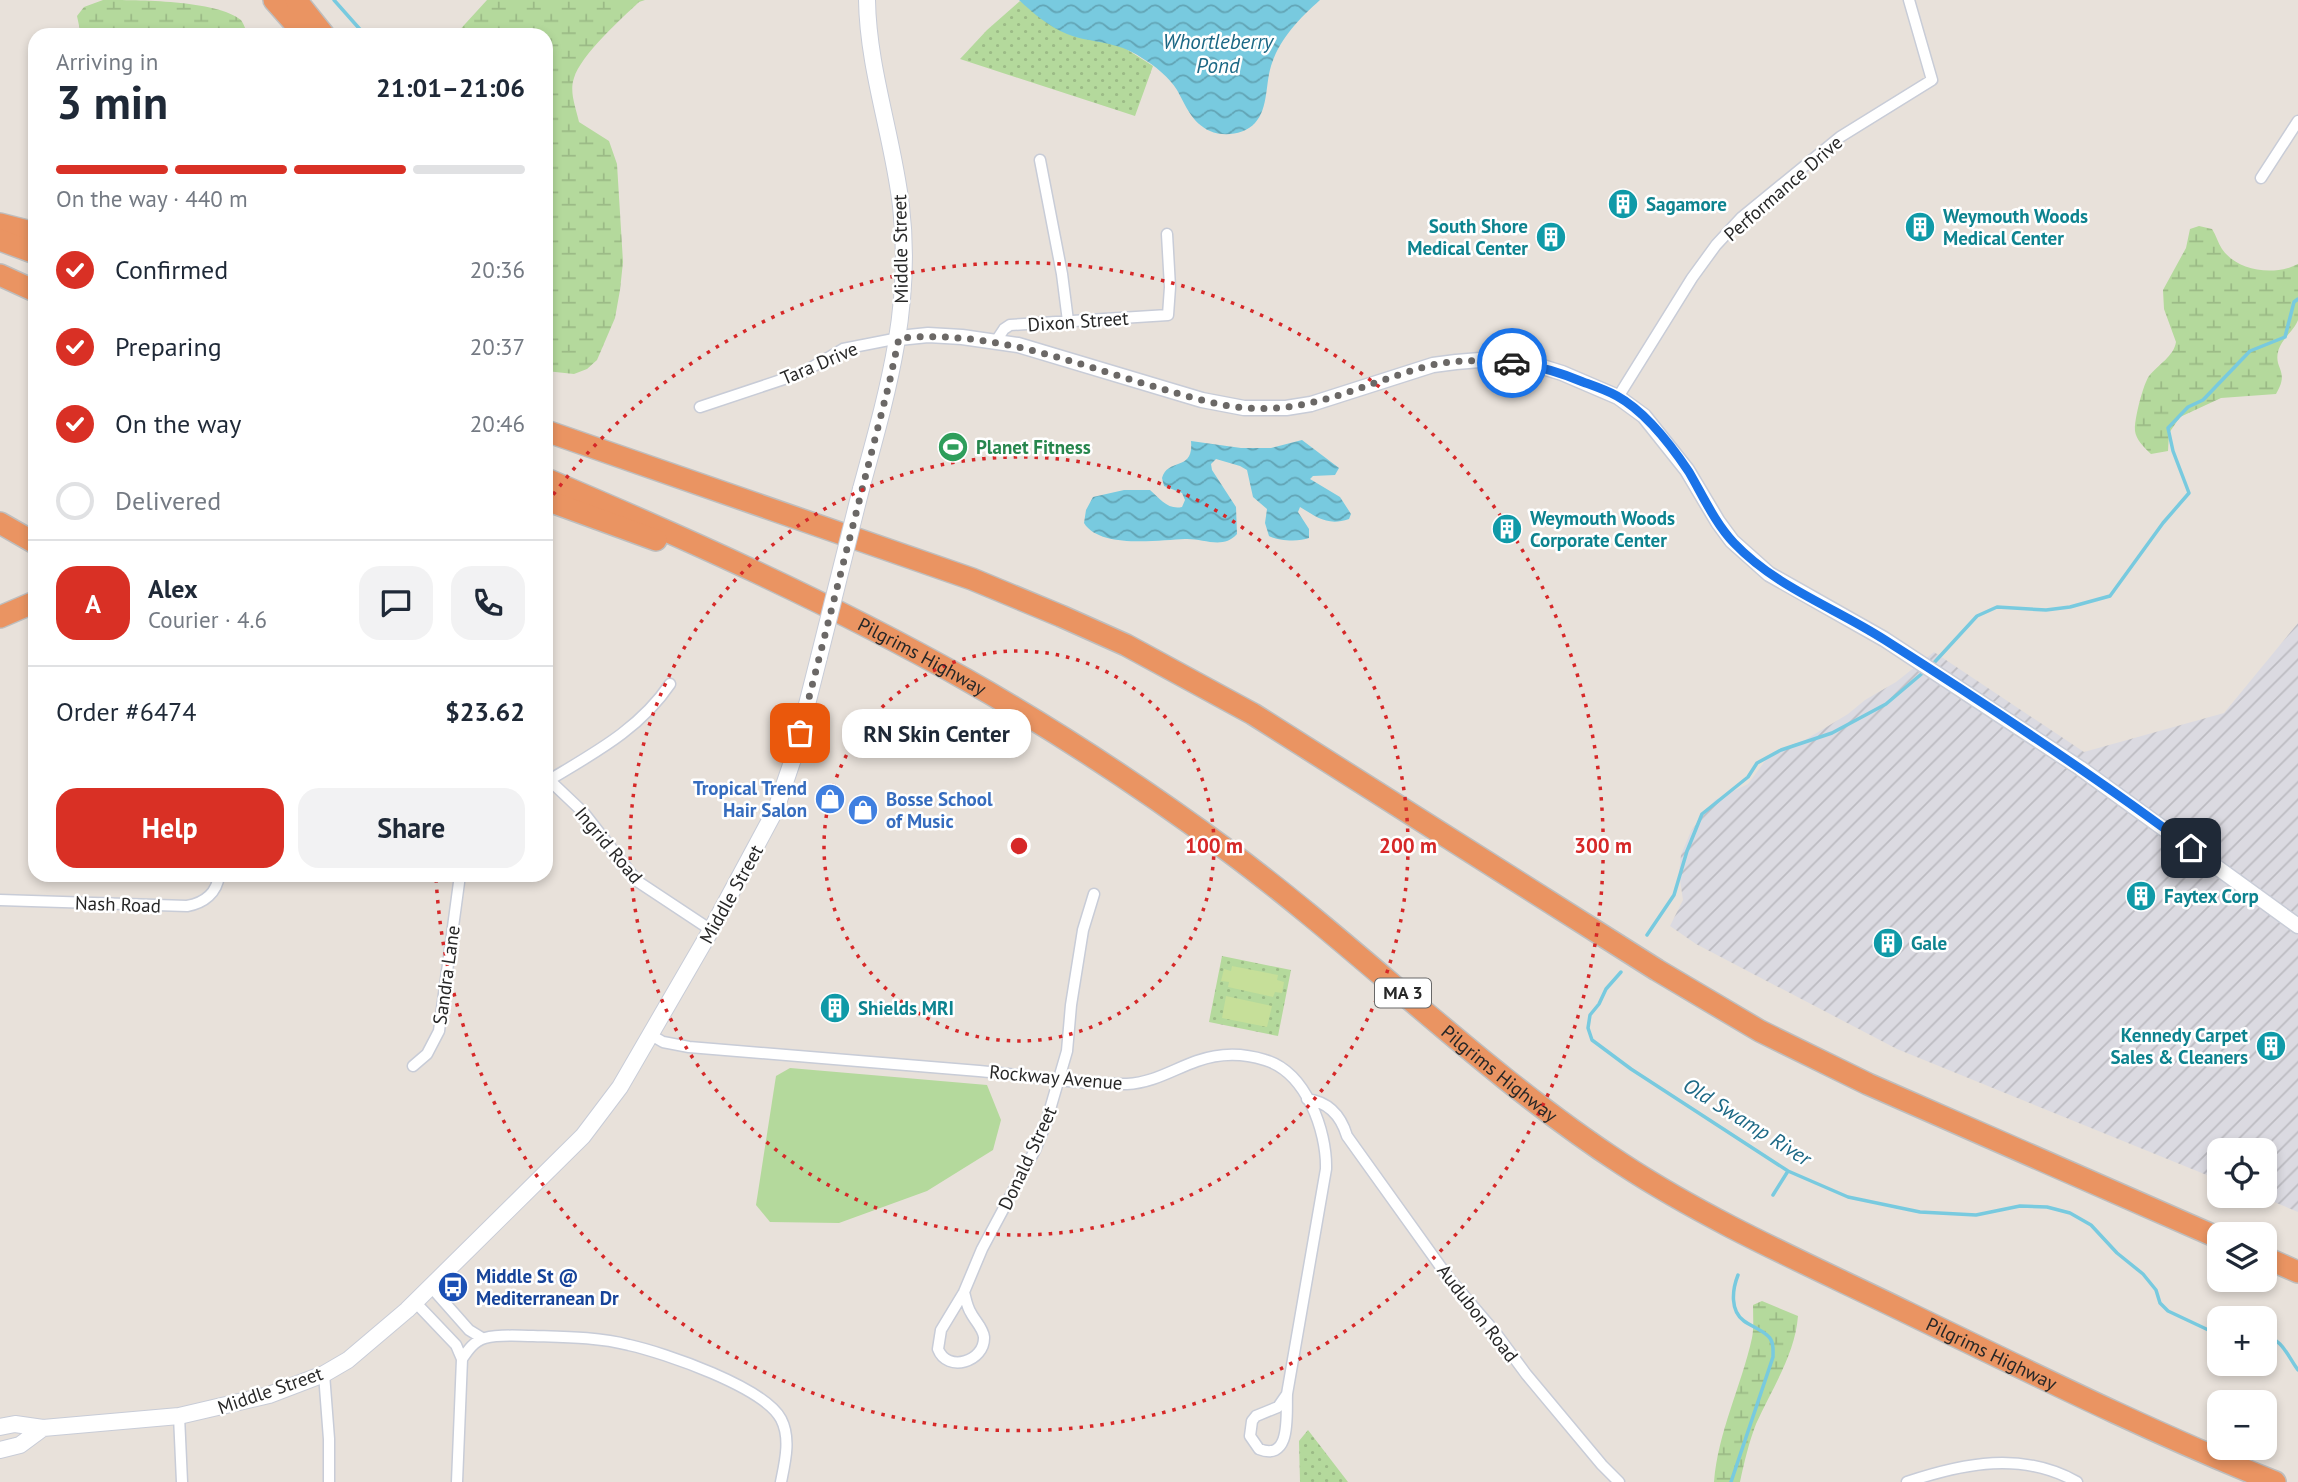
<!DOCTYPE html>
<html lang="en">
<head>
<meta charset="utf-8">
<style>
	:root { --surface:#fff; --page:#f2f2f3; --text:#1f2937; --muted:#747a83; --line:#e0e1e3; --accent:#d93025 }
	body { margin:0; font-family:"PT Sans",sans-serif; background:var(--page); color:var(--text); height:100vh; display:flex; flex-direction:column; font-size:26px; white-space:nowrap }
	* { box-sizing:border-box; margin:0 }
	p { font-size:23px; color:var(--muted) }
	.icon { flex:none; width:38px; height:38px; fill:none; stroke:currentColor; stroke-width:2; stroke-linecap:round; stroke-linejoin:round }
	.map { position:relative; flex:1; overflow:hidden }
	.panel { position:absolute; left:28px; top:28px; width:525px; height:854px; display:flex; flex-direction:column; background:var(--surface); border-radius:21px; box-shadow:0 4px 10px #0003 }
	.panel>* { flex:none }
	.buttons { position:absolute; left:2207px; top:1138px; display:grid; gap:14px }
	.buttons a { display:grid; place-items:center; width:70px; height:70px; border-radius:14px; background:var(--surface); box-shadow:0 4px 10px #0003; font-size:35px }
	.pin { position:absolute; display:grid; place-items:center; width:60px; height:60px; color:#fff; margin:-30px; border-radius:14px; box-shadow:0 4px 10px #0006 }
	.courier { position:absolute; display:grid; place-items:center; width:70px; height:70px; margin:-35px; border:5px solid #1a73e8; border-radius:50%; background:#fff; color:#222; box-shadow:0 2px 9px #0007 }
	.bubble { position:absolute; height:49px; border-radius:21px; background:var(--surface); box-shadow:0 4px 10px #0003; font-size:23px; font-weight:700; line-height:49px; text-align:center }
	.head em { font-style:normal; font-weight:700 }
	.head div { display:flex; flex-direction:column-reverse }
	.head { display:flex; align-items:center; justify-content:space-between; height:119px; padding:0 28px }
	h1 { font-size:46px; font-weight:700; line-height:52px }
	.bar { display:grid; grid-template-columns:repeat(4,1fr); gap:10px 7px; align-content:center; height:84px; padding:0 28px }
	.bar i { height:9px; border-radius:5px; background:var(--line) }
	.bar .active { background:var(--accent) }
	.bar p { grid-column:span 4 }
	.line { display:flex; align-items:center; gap:18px; padding:0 28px; border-top:2px solid var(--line) }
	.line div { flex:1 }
	.round { display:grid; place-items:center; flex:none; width:74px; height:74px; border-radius:21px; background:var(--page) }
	ol { padding:0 28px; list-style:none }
	li { display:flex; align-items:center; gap:21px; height:77px }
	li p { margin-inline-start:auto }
	li .icon { padding:7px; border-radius:50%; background:var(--accent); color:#fff; stroke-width:4 }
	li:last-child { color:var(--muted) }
	li i { width:38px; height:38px; border:4px solid var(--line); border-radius:50% }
	.primary-button { display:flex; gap:14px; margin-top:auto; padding:14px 28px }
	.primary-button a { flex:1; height:80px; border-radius:21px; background:var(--accent); color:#fff; font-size:28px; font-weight:700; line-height:80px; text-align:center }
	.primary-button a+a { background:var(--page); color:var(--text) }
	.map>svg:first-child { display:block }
	.industrial { fill:url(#industrial-furrows) }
	.grass { fill:#b4d99c }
	.wetland { fill:url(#wetland-marsh) }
	.park { fill:url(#park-dots) }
	.pitch { fill:#c6df99 }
	.water { fill:url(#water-waves) }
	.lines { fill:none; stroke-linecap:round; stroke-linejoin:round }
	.stream { stroke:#78cadf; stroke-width:3.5 }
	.minor-casing { stroke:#c8ccd7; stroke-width:13 }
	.tertiary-casing { stroke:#c8ccd7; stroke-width:17 }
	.secondary-casing { stroke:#c8ccd7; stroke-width:18 }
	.motorway-casing { stroke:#bebebe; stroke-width:24 }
	.minor { stroke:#fff; stroke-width:10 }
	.tertiary { stroke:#fff; stroke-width:14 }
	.secondary { stroke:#fff; stroke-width:16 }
	.motorway { stroke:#ea9462; stroke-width:21 }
	.secondary-bridge-casing { stroke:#c8ccd7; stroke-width:18; stroke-linecap:butt }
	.secondary-bridge { stroke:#fff; stroke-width:16 }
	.done { stroke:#6b6866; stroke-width:7; stroke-dasharray:0 12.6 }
	.route { stroke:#1a73e8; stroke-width:9 }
	.ring { fill:none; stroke:#d62828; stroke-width:3.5; stroke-dasharray:3.5 7 }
	.labels { text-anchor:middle; stroke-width:5; stroke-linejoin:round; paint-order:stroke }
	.shield { fill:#fff; stroke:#686868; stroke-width:2 }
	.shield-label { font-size:18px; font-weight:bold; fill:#272727 }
	.street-label { font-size:19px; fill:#272727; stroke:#fff }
	.culture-label { font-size:19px; font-weight:bold; fill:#0d838f; stroke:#fff; text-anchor:start }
	.leisure-label { font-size:19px; font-weight:bold; fill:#27864d; stroke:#fff; text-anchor:start }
	.shop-label { font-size:19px; font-weight:bold; fill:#366cbe; stroke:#fff; text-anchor:end }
	.transit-label { font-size:19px; font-weight:bold; fill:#164399; stroke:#fff; text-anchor:start }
	.water-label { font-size:21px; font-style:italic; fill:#1c6885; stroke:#fff }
	.centre { fill:#d62828; stroke:#fff; stroke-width:3.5 }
	.ring-label { font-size:21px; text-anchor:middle; font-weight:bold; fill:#d62828; stroke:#fff; stroke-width:5; stroke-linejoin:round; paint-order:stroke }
</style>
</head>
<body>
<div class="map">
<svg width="2298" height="1482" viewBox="0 0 2298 1482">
	<defs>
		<pattern id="industrial-furrows" width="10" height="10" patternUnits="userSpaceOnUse" patternTransform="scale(1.75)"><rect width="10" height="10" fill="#dbdae1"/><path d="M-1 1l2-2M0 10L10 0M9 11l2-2" fill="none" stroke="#bcbbc1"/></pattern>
		<pattern id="wetland-marsh" width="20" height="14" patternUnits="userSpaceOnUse" patternTransform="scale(1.75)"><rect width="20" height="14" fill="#b4d99c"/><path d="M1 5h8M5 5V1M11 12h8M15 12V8" fill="none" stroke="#9bba86"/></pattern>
		<pattern id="park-dots" width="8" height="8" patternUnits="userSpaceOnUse" patternTransform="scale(1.75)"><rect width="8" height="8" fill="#b4d99c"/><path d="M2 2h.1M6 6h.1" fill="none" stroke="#9bba86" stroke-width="1.8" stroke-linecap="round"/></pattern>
		<pattern id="water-waves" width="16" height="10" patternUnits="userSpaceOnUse" patternTransform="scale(1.75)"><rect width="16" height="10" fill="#78cadf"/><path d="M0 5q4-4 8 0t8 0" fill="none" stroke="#62a4b5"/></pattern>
	</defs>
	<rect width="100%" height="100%" fill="#e8e1da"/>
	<path class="industrial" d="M2298,623V1212L2257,1195H2264V1150H2219V1180L1897,1049L1696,944L1670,926L1683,900L1679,873L1681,855L1691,831L1715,800L1748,784L1768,757L1781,749L1805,740L1848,714L1865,700L1896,682L1934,652L2084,752L2224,713Z"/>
	<path class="grass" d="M790,1068L987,1085L1001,1120L993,1150L927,1191L839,1223L770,1222L756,1205L776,1076Z"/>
	<path class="wetland" d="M103,0C137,0 217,0 241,20C244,24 246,31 248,35H81L77,16L84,7Z
		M487,0H645L639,2C621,19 581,55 574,78C569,92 576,108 579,122L609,141L617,164L623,262L620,290L615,318L597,360L587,369L574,374L546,371V35H455Z
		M2199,226L2212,229C2216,235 2218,243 2222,249C2238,272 2275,276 2298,264C2298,276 2298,310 2298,320C2294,331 2281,339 2278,352C2274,369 2290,371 2276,394L2221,398L2180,417L2169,433L2168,451L2151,454C2145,448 2136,440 2135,431C2134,420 2143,385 2149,376C2158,365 2174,356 2176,342L2164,309L2163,290L2186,248L2190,229Z
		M1762,1301L1798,1316C1795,1355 1772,1388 1756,1424C1749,1442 1744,1463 1740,1482H1714C1718,1432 1741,1387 1752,1338C1754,1328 1753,1316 1753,1305Z"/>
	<path class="park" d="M1020,1L1096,40L1120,45L1153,66L1135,116L960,59L987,30Z
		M1222,956L1291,970L1278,1036L1209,1022Z
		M1308,1430L1348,1482H1300L1299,1441Z"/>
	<path class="pitch" d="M1232,966L1278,975L1277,980L1284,982L1282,993L1275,992L1273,997L1228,987L1229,982L1221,981L1224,969L1231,971Z
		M1226,996L1272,1006L1267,1027L1222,1018Z"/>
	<path class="water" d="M1019,0H1320C1300,18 1281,37 1272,63C1265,82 1269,108 1255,123C1244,135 1223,137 1210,131C1192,123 1186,106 1177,90C1170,78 1154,65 1142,58C1116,40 1093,44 1067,34C1049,27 1033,13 1019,0Z
		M1302,440L1339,468L1335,475L1313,476L1310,479L1340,497L1351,514L1349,519C1328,526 1318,518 1300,507L1298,512L1309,529V538C1299,542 1279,541 1269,536L1265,523L1267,509L1253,497L1247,470L1240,466L1216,459L1211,464L1212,470L1236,507L1237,534C1223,550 1203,538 1185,539C1159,540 1100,549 1084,523L1086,510L1093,497L1124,490H1150C1160,499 1168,510 1182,507L1185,500L1182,493L1164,486L1162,478C1168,457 1194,472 1191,441L1241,448H1271Z"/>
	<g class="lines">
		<path class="stream" d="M334,0L365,35
			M1931,666L1977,616L1997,607L2046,610L2070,607L2110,596L2163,523L2189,493L2173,451L2168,428L2188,407L2203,400L2250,351L2285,337L2294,302L2298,299
			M1647,935L1674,895L1687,851L1702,814L1748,777L1757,763L1781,750L1832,733L1886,704L1925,671
			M1621,972L1606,989L1599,1004L1590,1015L1588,1028L1592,1040L1631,1069L1788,1171L1848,1197L1920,1212L1976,1215L2020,1206L2047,1207L2070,1213L2091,1225L2117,1253L2143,1274L2156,1290L2160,1303L2168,1311L2219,1335
			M1773,1195L1788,1171
			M2264,1337C2282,1337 2288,1357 2298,1370
			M1731,1482L1773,1357C1773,1350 1774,1341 1768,1336C1762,1330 1751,1326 1744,1321C1730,1311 1732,1290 1738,1275"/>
		<g class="minor-casing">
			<path id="minor" d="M1040,160L1062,274L1068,321
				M2261,178L2298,121
				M996,341L1004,329L1010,325L1168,315L1170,287L1167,234
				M1618,397L1692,278L1716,245L1742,217L1840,137L1932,80L1909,0
				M700,407L802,373L843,349L899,338
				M546,777L584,813L637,881L711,930
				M546,782C592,754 639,730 670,684
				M0,900L187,906C204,903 217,893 219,875
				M651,1035L663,1042L689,1047C786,1055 882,1063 979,1071C1028,1075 1078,1085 1127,1084C1153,1083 1174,1069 1197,1061C1219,1053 1243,1053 1265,1060C1306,1072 1327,1131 1326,1169L1287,1394L1278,1407L1256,1416L1252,1421L1250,1436L1259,1449C1292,1462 1286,1414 1287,1394
				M413,1066L427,1054L439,1031L460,875
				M1307,1099C1329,1102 1341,1116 1347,1136L1448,1277L1495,1332L1526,1374L1602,1465L1619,1482
				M431,1287L469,1330L482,1338
				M964,1292C966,1300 967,1307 971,1313C975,1321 983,1328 984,1337C985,1362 947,1373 938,1349L941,1330L964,1292L982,1249L1035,1150L1046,1123L1067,1051L1071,1005L1083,930L1094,894
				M415,1302L456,1345L462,1359
				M324,1374L329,1439V1482
				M179,1416L182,1482
				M457,1482L462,1359C468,1350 474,1341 485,1338C500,1334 518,1336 533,1336C565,1337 598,1337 629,1345C665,1353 764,1387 781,1419C791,1438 785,1462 781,1482
				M1907,1482C1964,1463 2022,1451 2077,1482"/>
		</g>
		<g class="tertiary-casing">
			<path id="tertiary" d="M899,338L928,335L962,337L1018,345L1202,400L1244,408H1286L1311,404L1433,365L1456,362L1480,360L1533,364L1562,373L1618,397L1644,416L1687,470L1718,522L1732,541L1769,574L1884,639L2080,768L2298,926"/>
		</g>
		<g class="secondary-casing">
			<path id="secondary" d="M861,489C887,394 913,306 901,206C893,137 868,69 867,0
				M0,1427L15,1424L43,1428L179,1416L269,1395L324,1374L348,1360L407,1310L583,1136L620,1087L711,930L776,809L794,756L819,657
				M0,1450L20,1445L43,1428"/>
		</g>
		<g class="motorway-casing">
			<g id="motorway">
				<path d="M274,0L305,35"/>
				<path d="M296,0L324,35"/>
				<path d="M0,224L35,233"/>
				<path d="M0,240L35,253"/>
				<path d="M0,275L35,291"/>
				<path d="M546,431L972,579L1061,616L1126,645L1253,714L1657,970L1760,1031L1868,1084L2219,1238"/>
				<path id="s1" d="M546,479C688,539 830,603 965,679C1055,730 1143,788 1227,850C1362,950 1481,1072 1622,1164C1712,1223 1812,1266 1908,1313C2030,1372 2150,1432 2275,1482"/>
				<path d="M546,500L656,540"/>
				<path d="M0,523L35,543"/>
				<path d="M0,617L35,602"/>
				<path d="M2264,1257L2298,1272"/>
			</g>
		</g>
		<use href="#minor" class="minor"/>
		<use href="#tertiary" class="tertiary"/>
		<use href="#secondary" class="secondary"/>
		<use href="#motorway" class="motorway"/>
		<g class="secondary-bridge-casing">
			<path id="secondary-bridge" d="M819,657L861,489"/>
		</g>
		<use href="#secondary-bridge" class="secondary-bridge"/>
	</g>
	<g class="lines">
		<path class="done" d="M800,733L889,384L899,338C995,330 1069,362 1159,388C1187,396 1217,406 1247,408C1316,413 1368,381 1432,365C1459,359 1485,360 1512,363"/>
		<path class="route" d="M1512,363C1537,365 1559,372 1583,382C1594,386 1606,390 1617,396C1646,412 1671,445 1689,472C1703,496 1715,523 1734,543C1777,588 1834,607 1885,640C1989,706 2092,774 2191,848"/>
	</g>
	<g class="ring">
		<circle cx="1019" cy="846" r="195"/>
		<circle cx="1019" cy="846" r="389"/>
		<path d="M547 503A584 584 0 1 1 436 877"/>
	</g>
	<defs>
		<g id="building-disc" transform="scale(1.575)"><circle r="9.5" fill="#0f9aa8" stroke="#fff"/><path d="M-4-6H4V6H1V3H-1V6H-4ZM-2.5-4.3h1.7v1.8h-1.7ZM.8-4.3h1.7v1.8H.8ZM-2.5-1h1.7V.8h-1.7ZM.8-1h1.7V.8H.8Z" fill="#fff"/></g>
		<g id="stadium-disc" transform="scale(1.575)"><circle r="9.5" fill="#2e9e5b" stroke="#fff"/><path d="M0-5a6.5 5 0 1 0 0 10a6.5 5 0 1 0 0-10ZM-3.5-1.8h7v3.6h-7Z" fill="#fff"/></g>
		<g id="shop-disc" transform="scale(1.575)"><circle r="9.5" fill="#3f7fe0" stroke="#fff"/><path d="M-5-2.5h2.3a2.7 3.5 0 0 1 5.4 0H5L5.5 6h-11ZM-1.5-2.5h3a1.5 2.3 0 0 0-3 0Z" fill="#fff"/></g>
		<g id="bus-disc" transform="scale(1.575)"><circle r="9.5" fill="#1a4fb4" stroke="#fff"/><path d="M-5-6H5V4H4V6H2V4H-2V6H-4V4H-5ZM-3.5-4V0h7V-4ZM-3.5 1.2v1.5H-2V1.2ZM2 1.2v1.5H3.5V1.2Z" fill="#fff"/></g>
	</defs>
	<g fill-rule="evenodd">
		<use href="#building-disc" x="1623" y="204"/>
		<use href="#building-disc" x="1920" y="227"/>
		<use href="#building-disc" x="1551" y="237"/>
		<use href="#stadium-disc" x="953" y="447"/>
		<use href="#building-disc" x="1507" y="529"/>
		<use href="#shop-disc" x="830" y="799"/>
		<use href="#shop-disc" x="863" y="810"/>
		<use href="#building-disc" x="2141" y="896"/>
		<use href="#building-disc" x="1888" y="943"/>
		<use href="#building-disc" x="835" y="1008"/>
		<use href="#building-disc" x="2271" y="1046"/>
		<use href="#bus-disc" x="453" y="1287"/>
	</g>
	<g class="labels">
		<rect class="shield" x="1375" y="978.5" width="56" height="29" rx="5"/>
		<g class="shield-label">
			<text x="1403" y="999">MA 3</text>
		</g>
		<g class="street-label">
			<text transform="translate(1783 188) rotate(-41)" y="7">Performance Drive</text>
			<text transform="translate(900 249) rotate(-91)" y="7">Middle Street</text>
			<text transform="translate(1078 321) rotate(-4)" y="7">Dixon Street</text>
			<text transform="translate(819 363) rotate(-23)" y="7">Tara Drive</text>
			<text dy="7" stroke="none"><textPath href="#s1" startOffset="416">Pilgrims Highway</textPath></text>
			<text transform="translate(609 845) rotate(50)" y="7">Ingrid Road</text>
			<text transform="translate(731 894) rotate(-61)" y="7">Middle Street</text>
			<text transform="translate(118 904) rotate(2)" y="7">Nash Road</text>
			<text transform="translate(446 975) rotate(-82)" y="7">Sandra Lane</text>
			<text dy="7" stroke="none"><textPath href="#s1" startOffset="1130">Pilgrims Highway</textPath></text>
			<text transform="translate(1056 1077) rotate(5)" y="7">Rockway Avenue</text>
			<text transform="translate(1027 1158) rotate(-65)" y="7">Donald Street</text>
			<text transform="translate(1478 1313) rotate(52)" y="7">Audubon Road</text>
			<text dy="7" stroke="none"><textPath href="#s1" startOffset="1698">Pilgrims Highway</textPath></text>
			<text transform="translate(270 1390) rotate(-19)" y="7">Middle Street</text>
		</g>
		<g class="culture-label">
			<text x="1646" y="211">Sagamore</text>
			<text x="1943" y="223">Weymouth Woods<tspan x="1943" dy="22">Medical Center</tspan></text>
			<text x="1528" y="233" text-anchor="end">South Shore<tspan x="1528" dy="22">Medical Center</tspan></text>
			<text x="1530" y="525">Weymouth Woods<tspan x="1530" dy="22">Corporate Center</tspan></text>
			<text x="2164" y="903">Faytex Corp</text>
			<text x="1911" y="950">Gale</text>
			<text x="858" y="1015">Shields MRI</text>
			<text x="2248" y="1042" text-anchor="end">Kennedy Carpet<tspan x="2248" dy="22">Sales &amp; Cleaners</tspan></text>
		</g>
		<g class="leisure-label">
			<text x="976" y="454">Planet Fitness</text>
		</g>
		<g class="shop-label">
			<text x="807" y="795">Tropical Trend<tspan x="807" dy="22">Hair Salon</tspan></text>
			<text x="886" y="806" text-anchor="start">Bosse School<tspan x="886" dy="22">of Music</tspan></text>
		</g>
		<g class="transit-label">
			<text x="476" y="1283">Middle St @<tspan x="476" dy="22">Mediterranean Dr</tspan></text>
		</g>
		<g class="water-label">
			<text x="1218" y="49">Whortleberry<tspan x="1218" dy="24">Pond</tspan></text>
			<text transform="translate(1747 1122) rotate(32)" y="7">Old Swamp River</text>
		</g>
	</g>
	<circle cx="1019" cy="846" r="10" class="centre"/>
	<g class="ring-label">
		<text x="1214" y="853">100 m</text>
		<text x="1408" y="853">200 m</text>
		<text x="1603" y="853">300 m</text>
	</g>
</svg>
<div class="buttons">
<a><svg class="icon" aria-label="locate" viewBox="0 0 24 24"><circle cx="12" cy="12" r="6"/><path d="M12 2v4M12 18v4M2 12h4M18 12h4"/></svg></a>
<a><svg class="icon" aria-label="layers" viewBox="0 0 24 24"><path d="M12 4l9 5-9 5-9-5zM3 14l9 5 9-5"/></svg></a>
<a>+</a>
<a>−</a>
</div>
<div class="pin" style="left:800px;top:733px;background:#ea580c"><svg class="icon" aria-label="bag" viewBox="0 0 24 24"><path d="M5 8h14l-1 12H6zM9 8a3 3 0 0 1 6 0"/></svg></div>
<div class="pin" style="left:2191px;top:848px;background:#1f2937"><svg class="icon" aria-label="home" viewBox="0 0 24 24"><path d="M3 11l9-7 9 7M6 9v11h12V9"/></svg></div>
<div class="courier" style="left:1512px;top:363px"><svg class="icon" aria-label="car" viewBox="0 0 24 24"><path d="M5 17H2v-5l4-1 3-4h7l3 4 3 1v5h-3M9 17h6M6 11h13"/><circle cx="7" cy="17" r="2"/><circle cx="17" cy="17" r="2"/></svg></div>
<div class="bubble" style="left:842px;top:709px;width:189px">RN Skin Center</div>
<section class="panel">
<div class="head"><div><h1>3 min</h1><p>Arriving in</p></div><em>21:01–21:06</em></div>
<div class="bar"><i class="active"></i><i class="active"></i><i class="active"></i><i></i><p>On the way · 440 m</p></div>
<ol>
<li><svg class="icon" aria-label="check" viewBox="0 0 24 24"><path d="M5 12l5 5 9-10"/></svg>Confirmed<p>20:36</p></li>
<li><svg class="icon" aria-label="check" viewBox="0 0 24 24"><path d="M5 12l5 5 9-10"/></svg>Preparing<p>20:37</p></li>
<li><svg class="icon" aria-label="check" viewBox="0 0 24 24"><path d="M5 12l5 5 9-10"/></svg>On the way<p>20:46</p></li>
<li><i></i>Delivered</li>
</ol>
<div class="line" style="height:126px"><b class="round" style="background:var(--accent);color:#fff">A</b><div><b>Alex</b><p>Courier · 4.6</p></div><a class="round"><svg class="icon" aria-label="chat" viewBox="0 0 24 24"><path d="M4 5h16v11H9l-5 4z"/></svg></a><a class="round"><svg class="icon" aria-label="phone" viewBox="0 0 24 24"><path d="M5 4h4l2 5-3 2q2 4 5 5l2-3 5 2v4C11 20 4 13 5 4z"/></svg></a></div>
<div class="line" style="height:91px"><div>Order #6474</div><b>$23.62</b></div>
<div class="primary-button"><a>Help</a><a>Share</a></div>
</section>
</div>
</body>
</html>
